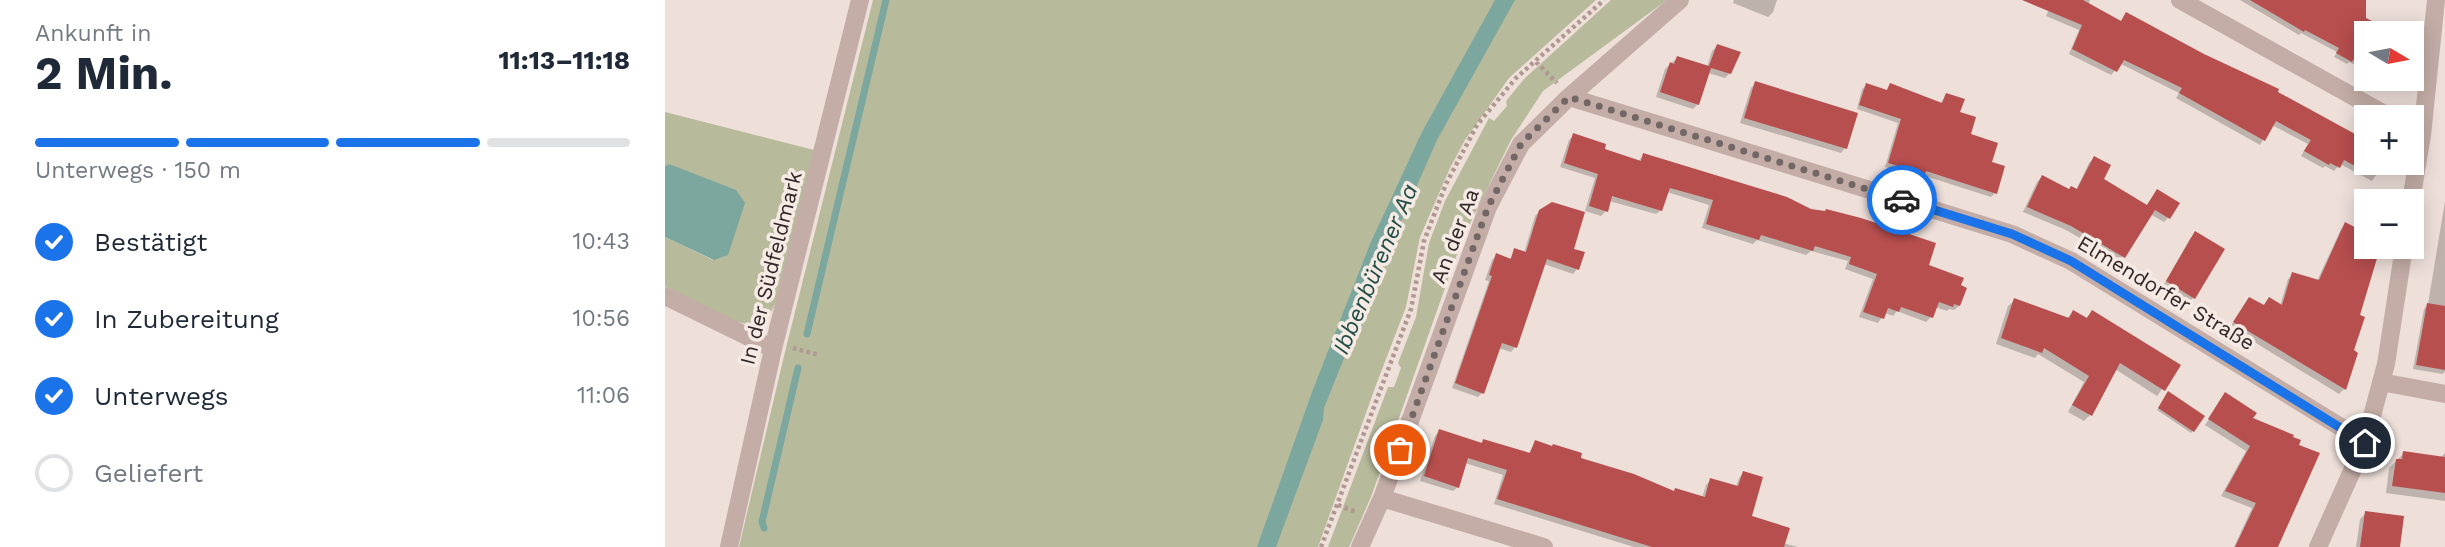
<!DOCTYPE html>
<html lang="de">
<head>
<meta charset="utf-8">
<style>
	:root { --surface:#fff; --page:#f2f2f3; --text:#1f2937; --muted:#747a83; --line:#e0e1e3; --accent:#1a73e8 }
	body { margin:0; font-family:"Work Sans",sans-serif; background:var(--page); color:var(--text); height:100vh; display:flex; flex-direction:column; font-size:26px; white-space:nowrap }
	* { box-sizing:border-box; margin:0 }
	p { font-size:23px; color:var(--muted) }
	.icon { flex:none; width:38px; height:38px; fill:none; stroke:currentColor; stroke-width:2; stroke-linecap:round; stroke-linejoin:round }
	.map { position:relative; flex:1; overflow:hidden }
	.details { display:flex; flex-direction:column; background:var(--surface); width:665px }
	.details>* { flex:none }
	.needle { width:46px; rotate:100deg }
	.buttons { position:absolute; left:1689px; top:21px; display:grid; gap:14px }
	.buttons a { display:grid; place-items:center; width:70px; height:70px; border-radius:0px; background:var(--surface); box-shadow:0 4px 18px #0003; font-size:35px }
	.pin { position:absolute; display:grid; place-items:center; width:60px; height:60px; color:#fff; margin:-30px; border:4px solid #fff; border-radius:50%; box-shadow:0 2px 7px #0007 }
	.courier { position:absolute; display:grid; place-items:center; width:70px; height:70px; margin:-35px; border:5px solid #1a73e8; border-radius:50%; background:#fff; color:#222; box-shadow:0 2px 9px #0007 }
	.summary em { font-style:normal; font-weight:700 }
	.summary div { display:flex; flex-direction:column-reverse }
	.summary { display:flex; align-items:center; justify-content:space-between; height:119px; padding:0 35px }
	h1 { font-size:46px; font-weight:700; line-height:52px }
	.bar { display:grid; grid-template-columns:repeat(4,1fr); gap:10px 7px; align-content:center; height:84px; padding:0 35px }
	.bar i { height:9px; border-radius:5px; background:var(--line) }
	.bar .current { background:var(--accent) }
	.bar p { grid-column:span 4 }
	ol { padding:0 35px; list-style:none }
	li { display:flex; align-items:center; gap:21px; height:77px }
	li p { margin-inline-start:auto }
	li .icon { padding:7px; border-radius:50%; background:var(--accent); color:#fff; stroke-width:4 }
	li:last-child { color:var(--muted) }
	li i { width:38px; height:38px; border:4px solid var(--line); border-radius:50% }
	main { display:flex; flex:1; min-height:0 }
	.map>svg:first-child { display:block }
	.green { fill:#b7ba9b }
	.water { fill:#7ca79f }
	.shadow { fill:#0003 }
	.lines { fill:none; stroke-linecap:round; stroke-linejoin:round }
	.stream { stroke:#7ca79f; stroke-width:7 }
	.building { fill:#b74f4e }
	.path { stroke:#af9792; stroke-width:4.5; stroke-dasharray:3.5 3.5; stroke-linecap:butt }
	.minor { stroke:#c4ada7; stroke-width:18 }
	.done { stroke:#736765; stroke-width:7; stroke-dasharray:0 12.6 }
	.route { stroke:#1a73e8; stroke-width:9 }
	.labels { text-anchor:middle; stroke-width:7; stroke-linejoin:round; paint-order:stroke }
	.street-label { font-size:21px; fill:#312727; stroke:#f6eae5 }
	.water-label { font-size:23px; font-style:italic; fill:#214d46; stroke:#f6eae5 }
</style>
</head>
<body>
<main>
<section class="details">
<div class="summary"><div><h1>2 Min.</h1><p>Ankunft in</p></div><em>11:13–11:18</em></div>
<div class="bar"><i class="current"></i><i class="current"></i><i class="current"></i><i></i><p>Unterwegs · 150 m</p></div>
<ol>
<li><svg class="icon" aria-label="check" viewBox="0 0 24 24"><path d="M5 12l5 5 9-10"/></svg>Bestätigt<p>10:43</p></li>
<li><svg class="icon" aria-label="check" viewBox="0 0 24 24"><path d="M5 12l5 5 9-10"/></svg>In Zubereitung<p>10:56</p></li>
<li><svg class="icon" aria-label="check" viewBox="0 0 24 24"><path d="M5 12l5 5 9-10"/></svg>Unterwegs<p>11:06</p></li>
<li><i></i>Geliefert</li>
</ol>
</section>
<div class="map">
<svg width="1780" height="547" viewBox="0 0 1780 547">
	<rect width="100%" height="100%" fill="#eedfd9"/>
	<path class="green" d="M208,0H931L844,78L800,140L785,168L755,237L741,307L711,385L653,547H74L119,356Z
		M946,0H1002L878,91L846,140L797,240L706,497L684,547H663L723,387H729L736,368L733,363L751,317L764,243L780,201L824,118L829,121L842,106L841,101L860,78Z
		M0,112L149,150L113,298C108,308 104,320 92,323C71,330 20,296 0,286V237L48,260L5,164L0,166Z"/>
	<path class="water" d="M830,0H850L772,140L710,281L659,408L658,420L611,547H592L647,392L705,244L757,132Z
		M4,164L71,190L80,203L63,255L49,260L0,237V166Z"/>
	<path class="shadow" d="M1069,0H1112L1108,12L1103,17L1068,3Z
		M1388,0H1425L1423,5L1455,22L1461,14L1701,142V163H1719L1707,181L1675,164L1669,171L1660,166L1658,168L1636,156L1643,144L1607,125L1595,145L1511,98L1514,93L1456,64L1446,75L1404,54L1414,30L1381,16Z
		M1575,0H1638L1723,32L1701,33V68H1697L1684,62L1682,64L1669,57L1672,52L1636,33L1634,35Z
		M1052,46L1065,73L1060,78L1043,73L1033,104L1028,109L991,97L1000,69L1012,58L1042,67L1047,51Z
		M1091,83L1180,148L1176,153L1075,123L1086,88Z
		M1202,85L1221,91L1225,85L1275,104L1281,95L1304,135L1325,163L1338,167L1330,193L1326,197L1257,175L1254,177L1220,167L1233,123L1192,109L1197,89Z
		M909,135L937,150L973,162L978,155L1261,266L1294,306L1289,310L1284,309L1282,311L1270,307L1266,317L1261,322L1232,311L1228,316L1220,313L1213,323L1194,317L1208,279L1180,269L1183,261L1146,251L1141,255L1092,240L1088,244L1037,228L1044,205L1002,192L996,210L991,214L944,201L941,211L936,216L920,211L930,178L895,167L904,140Z
		M1429,158L1437,180L1481,206L1492,191L1504,217L1499,222L1485,214L1454,261L1401,230L1358,212L1372,182L1377,177L1403,190H1411L1424,163Z
		M1780,201V371L1778,374L1748,369L1759,309L1763,304Z
		M875,211L907,250L912,269L908,274L879,264L850,347L846,352L833,348L817,393L813,397L787,388L824,281L820,280L827,260L832,255L844,260L850,250L859,253L870,216Z
		M1681,224L1692,316L1687,351L1691,354L1679,389L1674,394L1565,327L1584,299L1597,307L1604,299L1615,306L1623,279L1628,274L1652,281L1676,229Z
		M1526,237L1529,297L1524,302L1498,286Z
		M1350,300L1402,318L1408,312L1420,319L1427,312L1514,366L1492,396L1450,369L1425,415L1419,421L1403,412L1419,382L1373,354L1370,358L1331,344L1343,306Z
		M1560,395L1586,419L1611,547H1569L1587,508L1556,496L1581,451L1540,425Z
		M1501,396L1528,431L1526,433L1492,410Z
		M774,431L815,444L818,441L863,455L870,442L1008,492L1037,498L1041,485L1046,480L1071,487L1074,478L1078,473L1085,517L1118,543L1133,547H969L829,504L838,475L800,463L793,487L788,491L755,481L770,436Z
		M1739,453L1775,458L1780,453V501L1721,493L1724,468Z
		M1701,513L1733,547H1691L1695,519Z"/>
	<g class="lines">
		<path class="stream" d="M142,334L221,0
			M99,528L97,522L133,368"/>
	</g>
	<path class="building" d="M1357,0H1418L1456,21L1461,12L1539,54L1614,89L1613,92L1701,140V172L1679,160L1675,168L1665,163L1664,165L1639,151L1646,140L1611,121L1600,141L1514,93L1517,88L1459,60L1452,72L1407,49L1417,25Z
		M1585,0H1701V18L1730,33H1701V65L1689,59L1687,62L1671,53L1674,48L1640,30L1639,32Z
		M1052,44L1076,52L1066,74L1046,68L1034,105L995,92L1005,62L1009,64L1012,56L1044,66Z
		M1090,81L1193,113L1182,149L1079,118Z
		M1201,83L1222,90L1225,83L1277,103L1281,93L1300,99L1295,112L1311,117L1306,134L1333,143L1327,162L1340,166L1332,194L1261,171L1260,174L1223,163L1236,119L1194,105Z
		M908,133L941,144L940,149L976,161L978,153L1122,197L1146,209L1160,211L1161,209L1196,218L1271,243L1264,265L1299,278L1296,285L1302,288L1295,306L1289,304L1288,307L1274,302L1268,318L1236,307L1234,312L1223,308L1219,319L1198,312L1212,274L1184,264L1186,257L1150,246L1148,251L1096,235L1094,240L1041,224L1048,200L1005,188L997,211L947,196L943,212L924,206L933,174L899,163Z
		M1429,156L1446,165L1439,179L1482,205L1492,189L1515,203L1505,219L1490,210L1460,258L1406,226L1362,207L1377,175L1404,189L1406,186L1412,189Z
		M887,202L920,212L909,249L920,252L914,270L882,259L852,348L837,343L819,394L790,383L827,276L824,275L831,253L846,259L849,248L861,252L874,210Z
		M1680,222L1701,233L1693,248L1713,255L1695,315L1700,317L1689,350L1693,353L1681,390L1568,322L1584,297L1599,305L1604,297L1617,305L1627,272L1654,280Z
		M1530,231L1560,249L1530,299L1501,281Z
		M1349,298L1404,318L1408,310L1422,318L1427,310L1516,365L1500,391L1455,363L1427,416L1407,405L1424,376L1379,348L1377,353L1336,338Z
		M1762,303L1780,306V370L1751,365Z
		M1503,391L1540,416L1529,432L1493,408Z
		M1560,392L1592,413L1588,418L1629,435L1628,437L1636,440L1634,445L1655,453L1613,547H1570L1591,503L1560,491L1585,446L1543,419Z
		M774,429L817,443L818,439L865,453L870,440L887,446L888,444L917,453L916,458L969,474L1009,491L1010,488L1040,497L1045,478L1073,486L1078,471L1098,477L1087,516L1125,528L1119,547H987L832,499L842,470L803,458L794,488L759,476Z
		M1738,451L1780,457V493L1727,486L1731,459H1737Z
		M1700,511L1739,516L1735,547H1695Z"/>
	<g class="lines">
		<path class="path" d="M871,62L892,83
			M128,348L154,355
			M673,505L691,512
			M656,547L746,309L759,241L781,184L812,125L851,78L939,0"/>
		<path class="minor" d="M1515,0L1725,117
			M904,97L1347,234L1406,261L1700,442
			M1746,201L1757,135L1771,0
			M0,296L108,349
			M1716,382L1780,394
			M717,498L879,547
			M64,547L108,349L195,0
			M695,547L717,498L823,207L856,144L904,97L1015,0
			M1653,547L1700,442L1721,364L1739,247"/>
	</g>
	<g class="lines">
		<path class="done" d="M735,450L823,207L856,144L904,97L1237,200"/>
		<path class="route" d="M1237,200L1347,234L1406,261L1700,443"/>
	</g>
	<g class="labels">
		<g class="street-label">
			<text transform="translate(790 236) rotate(-69)" y="7">An der Aa</text>
			<text transform="translate(106 268) rotate(-76)" y="7">In der Südfeldmark</text>
			<text transform="translate(1501 293) rotate(31)" y="7">Elmendorfer Straße</text>
		</g>
		<g class="water-label">
			<text transform="translate(710 269) rotate(-67)" y="8">Ibbenbürener Aa</text>
		</g>
	</g>
</svg>
<div class="buttons">
<a><svg class="needle" viewBox="-14 -14 28 28"><path d="M0-13l5 13h-10z" fill="#e53935"/><path d="M0 13l5-13h-10z" fill="#747a83"/></svg></a>
<a>+</a>
<a>−</a>
</div>
<div class="pin" style="left:735px;top:450px;background:#ea580c"><svg class="icon" aria-label="bag" viewBox="0 0 24 24"><path d="M5 8h14l-1 12H6zM9 8a3 3 0 0 1 6 0"/></svg></div>
<div class="pin" style="left:1700px;top:443px;background:#1f2937"><svg class="icon" aria-label="home" viewBox="0 0 24 24"><path d="M3 11l9-7 9 7M6 9v11h12V9"/></svg></div>
<div class="courier" style="left:1237px;top:200px"><svg class="icon" aria-label="car" viewBox="0 0 24 24"><path d="M5 17H2v-5l4-1 3-4h7l3 4 3 1v5h-3M9 17h6M6 11h13"/><circle cx="7" cy="17" r="2"/><circle cx="17" cy="17" r="2"/></svg></div>
</div>
</main>
</body>
</html>
